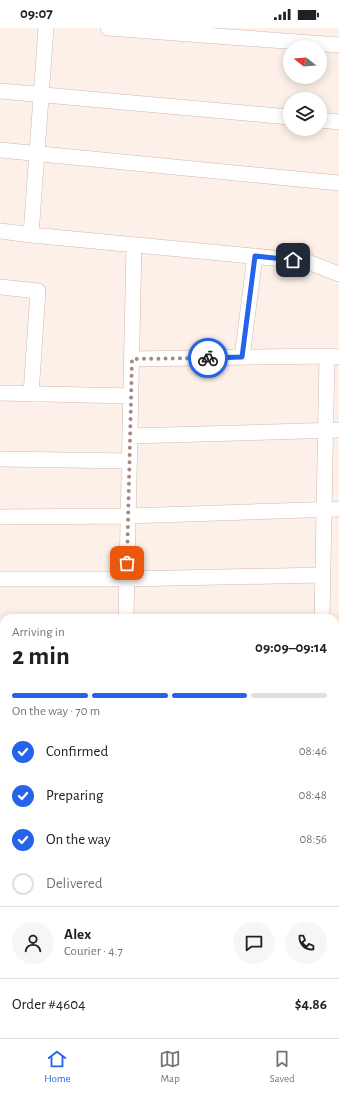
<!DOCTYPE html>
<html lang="en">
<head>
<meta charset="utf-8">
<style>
	:root { --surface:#fff; --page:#f6f6f6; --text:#202124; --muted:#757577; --line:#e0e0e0; --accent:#2563eb }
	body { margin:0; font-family:"Alegreya Sans",sans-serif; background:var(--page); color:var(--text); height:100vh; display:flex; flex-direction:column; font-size:15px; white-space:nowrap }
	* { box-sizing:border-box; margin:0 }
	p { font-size:13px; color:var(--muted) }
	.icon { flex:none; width:22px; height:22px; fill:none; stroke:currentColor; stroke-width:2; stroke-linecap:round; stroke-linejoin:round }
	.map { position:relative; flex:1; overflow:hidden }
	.panel { position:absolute; left:0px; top:586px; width:339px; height:424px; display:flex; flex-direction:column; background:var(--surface); border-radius:12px 12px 0 0; box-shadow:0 2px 10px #0003 }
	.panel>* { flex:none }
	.needle { width:26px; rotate:287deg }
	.buttons { position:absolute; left:283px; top:12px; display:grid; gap:8px }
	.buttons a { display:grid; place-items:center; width:44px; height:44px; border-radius:50%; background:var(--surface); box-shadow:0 2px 10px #0003; font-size:20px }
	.pin { position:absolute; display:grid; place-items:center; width:34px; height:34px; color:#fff; margin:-17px; border-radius:8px; box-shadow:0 2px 6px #0006 }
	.courier { position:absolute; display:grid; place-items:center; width:40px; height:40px; margin:-20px; border:3px solid #2563eb; border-radius:50%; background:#fff; color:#222; box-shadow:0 1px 5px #0007 }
	.head em { font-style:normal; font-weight:700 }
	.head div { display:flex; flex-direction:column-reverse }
	.head { display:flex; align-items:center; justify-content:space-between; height:68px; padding:0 12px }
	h1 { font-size:26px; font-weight:700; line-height:30px }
	.bar { display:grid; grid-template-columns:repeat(4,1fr); gap:6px 4px; align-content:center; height:48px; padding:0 12px }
	.bar i { height:5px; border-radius:3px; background:var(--line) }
	.bar .selected { background:var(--accent) }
	.bar p { grid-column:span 4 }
	.line { display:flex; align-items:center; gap:10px; padding:0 12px; border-top:1px solid var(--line) }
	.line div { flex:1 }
	.round { display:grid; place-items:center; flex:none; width:42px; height:42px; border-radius:21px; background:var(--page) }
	ol { padding:0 12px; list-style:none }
	li { display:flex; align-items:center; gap:12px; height:44px }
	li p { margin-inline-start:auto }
	li .icon { padding:4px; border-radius:50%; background:var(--accent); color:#fff; stroke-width:4 }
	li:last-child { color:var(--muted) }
	li i { width:22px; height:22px; border:2px solid var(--line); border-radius:50% }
	.status { display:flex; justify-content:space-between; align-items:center; height:28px; padding:0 20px; background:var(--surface); direction:ltr }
	.status svg { height:11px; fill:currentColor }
	.menu { display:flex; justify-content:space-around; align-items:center; height:56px; border-top:1px solid var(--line); background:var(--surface); font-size:11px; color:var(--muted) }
	.menu a { display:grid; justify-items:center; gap:2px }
	.menu .selected { color:var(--accent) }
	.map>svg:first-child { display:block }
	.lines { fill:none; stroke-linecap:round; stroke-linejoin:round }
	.street-casing { stroke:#d1b8b0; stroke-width:16 }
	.secondary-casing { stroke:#d7b9b0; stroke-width:22 }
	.street { stroke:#fff; stroke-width:15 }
	.secondary { stroke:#fff; stroke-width:21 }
	.done { stroke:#a68982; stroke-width:4; stroke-dasharray:0 7.2 }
	.route { stroke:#2563eb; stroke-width:5 }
</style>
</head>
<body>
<div class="status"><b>09:07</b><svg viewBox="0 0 49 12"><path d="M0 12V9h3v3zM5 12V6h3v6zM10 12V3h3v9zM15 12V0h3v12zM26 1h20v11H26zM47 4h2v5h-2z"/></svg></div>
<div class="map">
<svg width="339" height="1010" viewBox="0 0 339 1010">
	<rect width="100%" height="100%" fill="#fdf0e8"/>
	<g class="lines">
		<g class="street-casing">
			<path id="street" d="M108,0L339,17
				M0,63L290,89
				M320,92L339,94
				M0,122L339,155
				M0,203L31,207L305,233L339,246
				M31,207L46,0
				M0,259L38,263L31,366
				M242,329L255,228
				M132,331L327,328L339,329
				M0,365L131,368
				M130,408L339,402
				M0,431L130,433
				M0,489L128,488L339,481
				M0,551H127L323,547
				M126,590L134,217
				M322,590L327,328
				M335,629H339
				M0,631H4
				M335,786L339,791
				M335,817H339
				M0,823H4
				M335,899H339
				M0,902H4
				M0,980H4
				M335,981H339"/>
		</g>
		<g class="secondary-casing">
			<path id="secondary" d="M0,719H4
				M335,719H339
				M105,1010V1006"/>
		</g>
		<use href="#street" class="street"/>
		<use href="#secondary" class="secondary"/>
	</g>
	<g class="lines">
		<path class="done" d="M127,535L132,331L208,330"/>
		<path class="route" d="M208,330L242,329L255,228L293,232"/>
	</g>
</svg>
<div class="buttons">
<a><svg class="needle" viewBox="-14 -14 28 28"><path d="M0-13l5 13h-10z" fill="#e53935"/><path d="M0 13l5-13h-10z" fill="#757577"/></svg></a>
<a><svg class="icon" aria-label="layers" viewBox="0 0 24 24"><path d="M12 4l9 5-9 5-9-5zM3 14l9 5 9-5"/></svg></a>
</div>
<div class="pin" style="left:127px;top:535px;background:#ea580c"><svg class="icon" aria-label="bag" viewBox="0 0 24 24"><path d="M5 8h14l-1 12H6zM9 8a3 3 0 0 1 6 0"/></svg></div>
<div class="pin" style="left:293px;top:232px;background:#1f2937"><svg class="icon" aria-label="home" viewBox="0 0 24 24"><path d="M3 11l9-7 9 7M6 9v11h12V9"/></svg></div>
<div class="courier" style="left:208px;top:330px"><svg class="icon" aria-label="bike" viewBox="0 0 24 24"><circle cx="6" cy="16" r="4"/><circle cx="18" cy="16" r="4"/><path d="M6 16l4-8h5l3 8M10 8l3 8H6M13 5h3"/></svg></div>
<section class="panel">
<div class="head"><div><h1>2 min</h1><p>Arriving in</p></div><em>09:09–09:14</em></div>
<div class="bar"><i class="selected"></i><i class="selected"></i><i class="selected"></i><i></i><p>On the way · 70 m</p></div>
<ol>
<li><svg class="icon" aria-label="check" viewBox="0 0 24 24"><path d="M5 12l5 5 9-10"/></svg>Confirmed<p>08:46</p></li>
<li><svg class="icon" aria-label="check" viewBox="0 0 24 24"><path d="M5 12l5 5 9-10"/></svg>Preparing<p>08:48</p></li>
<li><svg class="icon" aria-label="check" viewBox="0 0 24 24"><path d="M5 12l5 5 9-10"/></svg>On the way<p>08:56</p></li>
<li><i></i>Delivered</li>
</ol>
<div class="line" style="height:72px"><a class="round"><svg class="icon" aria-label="person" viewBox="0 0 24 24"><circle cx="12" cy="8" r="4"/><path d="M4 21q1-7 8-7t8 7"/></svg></a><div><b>Alex</b><p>Courier · 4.7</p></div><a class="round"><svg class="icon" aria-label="chat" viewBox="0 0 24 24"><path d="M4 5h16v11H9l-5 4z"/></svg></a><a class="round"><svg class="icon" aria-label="phone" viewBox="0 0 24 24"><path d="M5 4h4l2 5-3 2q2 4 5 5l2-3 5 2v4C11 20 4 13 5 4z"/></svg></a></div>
<div class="line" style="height:52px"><div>Order #4604</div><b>$4.86</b></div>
</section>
</div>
<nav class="menu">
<a class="selected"><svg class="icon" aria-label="home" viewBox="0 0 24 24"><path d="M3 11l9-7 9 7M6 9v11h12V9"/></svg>Home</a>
<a><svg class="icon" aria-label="map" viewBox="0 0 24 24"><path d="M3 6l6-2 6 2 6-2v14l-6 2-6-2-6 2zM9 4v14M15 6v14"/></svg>Map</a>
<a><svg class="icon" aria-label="saved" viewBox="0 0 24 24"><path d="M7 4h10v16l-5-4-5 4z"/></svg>Saved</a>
</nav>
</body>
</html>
